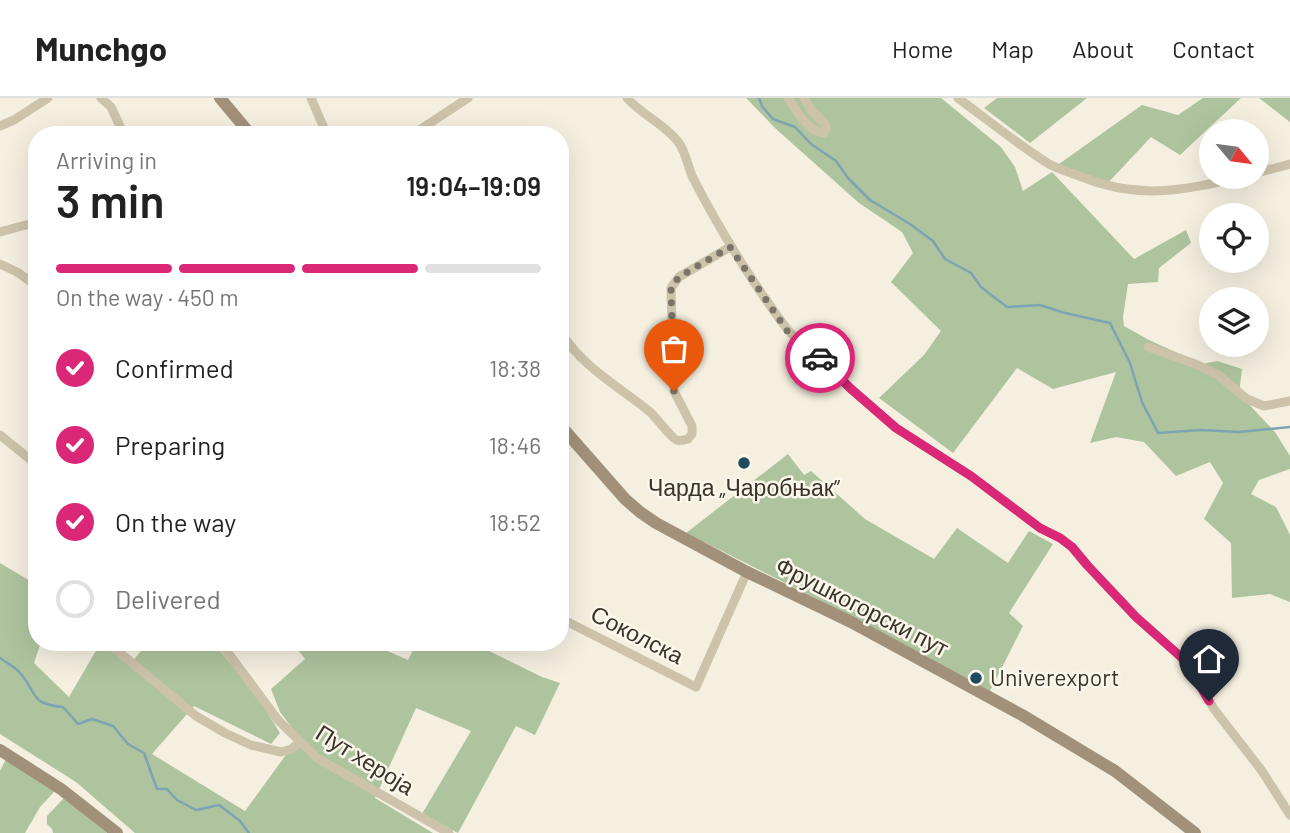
<!DOCTYPE html>
<html lang="en">
<head>
<meta charset="utf-8">
<style>
	:root { --surface:#fff; --page:#f6f6f6; --text:#222; --muted:#767676; --line:#e0e0e0; --accent:#db2777 }
	body { margin:0; font-family:Barlow,sans-serif; background:var(--page); color:var(--text); height:100vh; display:flex; flex-direction:column; font-size:26px; white-space:nowrap }
	* { box-sizing:border-box; margin:0 }
	p { font-size:23px; color:var(--muted) }
	.icon { flex:none; width:38px; height:38px; fill:none; stroke:currentColor; stroke-width:2; stroke-linecap:round; stroke-linejoin:round }
	.map { position:relative; flex:1; overflow:hidden }
	.side { position:absolute; left:28px; top:28px; width:541px; height:525px; display:flex; flex-direction:column; background:var(--surface); border-radius:28px; box-shadow:0 7px 28px #0002 }
	.side>* { flex:none }
	.needle { width:46px; rotate:119deg }
	.tools { position:absolute; left:1199px; top:21px; display:grid; gap:14px }
	.tools a { display:grid; place-items:center; width:70px; height:70px; border-radius:50%; background:var(--surface); box-shadow:0 7px 28px #0002; font-size:35px }
	.pin { position:absolute; display:grid; place-items:center; width:60px; height:60px; color:#fff; margin:-72px -30px; border-radius:50% 50% 50% 0; rotate:-45deg; box-shadow:0 0 7px #0007 }
	.pin .icon { rotate:45deg }
	.courier { position:absolute; display:grid; place-items:center; width:70px; height:70px; margin:-35px; border:5px solid #db2777; border-radius:50%; background:#fff; color:#222; box-shadow:0 2px 9px #0007 }
	.headline em { font-style:normal; font-weight:600 }
	.headline div { display:flex; flex-direction:column-reverse }
	.headline { display:flex; align-items:center; justify-content:space-between; height:119px; padding:0 28px }
	h1 { font-size:46px; font-weight:600; line-height:52px }
	.bar { display:grid; grid-template-columns:repeat(4,1fr); gap:10px 7px; align-content:center; height:84px; padding:0 28px }
	.bar i { height:9px; border-radius:5px; background:var(--line) }
	.bar .on { background:var(--accent) }
	.bar p { grid-column:span 4 }
	ol { padding:0 28px; list-style:none }
	li { display:flex; align-items:center; gap:21px; height:77px }
	li p { margin-inline-start:auto }
	li .icon { padding:7px; border-radius:50%; background:var(--accent); color:#fff; stroke-width:4 }
	li:last-child { color:var(--muted) }
	li i { width:38px; height:38px; border:4px solid var(--line); border-radius:50% }
	header { display:flex; align-items:center; gap:42px; box-sizing:border-box; height:98px; padding:0 35px; background:var(--surface); border-bottom:2px solid var(--line) }
	header strong { font-size:33px }
	nav { display:flex; gap:38px; margin-inline-start:auto; font-size:24px }
	.map>svg:first-child { display:block }
	.green { fill:#aec49e }
	.lines { fill:none; stroke-linecap:round; stroke-linejoin:round }
	.stream { stroke:#7da4b2; stroke-width:2.5 }
	.street { stroke:#cdc2aa; stroke-width:9 }
	.secondary { stroke:#a1917b; stroke-width:12 }
	.done { stroke:#7b7569; stroke-width:7; stroke-dasharray:0 12.6 }
	.route { stroke:#db2777; stroke-width:9 }
	.poi-dot { fill:#1d4b5e; stroke:#fbf7ec; stroke-width:2.5 }
	.labels { text-anchor:middle; stroke-width:5; stroke-linejoin:round; paint-order:stroke }
	.poi-label { font-size:23px; fill:#3a332a; stroke:#fbf7ec }
	.street-label { font-size:23px; fill:#3a332a; stroke:#fbf7ec }
</style>
</head>
<body>
<header>
<strong>Munchgo</strong>
<nav><a>Home</a><a>Map</a><a>About</a><a>Contact</a></nav>
</header>
<div class="map">
<svg width="1290" height="735" viewBox="0 0 1290 735">
	<rect width="100%" height="100%" fill="#f4efdf"/>
	<path class="green" d="M746,0H941L1001,49L1015,69L1023,93L1052,74L1134,161L1186,132L1191,145L1159,170L1158,184L1128,186L1123,219L1124,228L1149,242L1202,266L1217,263L1242,271L1239,296L1275,334L1290,358V371L1259,382L1251,396L1276,409L1290,437V504L1270,496L1232,500L1231,445L1204,421L1223,385L1210,364L1176,378L1144,344L1116,339L1090,345L1116,274L1053,291L1017,270L953,355L879,300L924,257L941,233L891,184L913,155L902,134L859,105L775,30Z
		M997,0H1087L1030,45L984,10Z
		M1203,0H1241L1180,57L1151,39L1107,86L1059,66L1142,7L1178,17Z
		M1259,0H1290V24Z
		M788,356L804,377L811,373L865,421L934,461L957,430L1008,465L1029,433L1053,446L1009,515L1023,528L990,593L855,520L686,435Z
		M0,465L37,487V544H41L34,565L69,599L101,544H110L132,564L148,544H213L257,598L280,635L271,646L194,608L152,656L245,713L299,639L280,614L271,591L305,561L292,544H380L378,549L408,562L417,544H471L542,579L560,585L535,637L516,628L458,735L422,716L471,633L416,610L375,700L433,735H135L76,684L0,636Z
		M6,661L55,693L40,709L25,735H0V673Z
		M64,700L107,735H53L52,731L47,726V718Z"/>
	<g class="lines">
		<path class="stream" d="M759,0L762,8L773,21L795,29L811,46L836,63L848,80L870,102L910,126L933,143L945,161L971,175L981,189L1007,209L1040,207L1065,215L1110,225L1130,265L1142,304L1158,335L1200,332L1239,334L1290,329
			M0,560C7,565 17,570 22,577C38,598 31,606 63,609L78,626L92,621L113,628L128,646L144,655L157,691H167L177,702L196,712L219,707L240,723L249,735"/>
		<path class="street" d="M101,0L111,9L124,37
			M311,0L327,37
			M627,0C642,17 666,27 679,45C686,55 688,69 693,80C714,121 738,161 764,199C778,218 789,239 810,250L850,290L896,330L971,378L1040,430L1061,440L1072,449L1087,467L1136,519L1181,559L1189,569L1214,611L1262,673L1290,717
			M788,0C796,12 808,34 824,35L826,31L825,26L811,12L804,0
			M958,0C988,22 1017,46 1049,66C1058,71 1069,74 1079,78C1138,102 1181,93 1241,79
			M0,28L14,22L48,0
			M412,37L468,0
			M1256,75L1290,66
			M0,134L37,124
			M0,166L17,174L37,188
			M560,233C583,270 617,287 650,314C656,319 672,341 677,342C679,343 685,342 688,341L692,336V328L674,293L671,190L679,179L730,149
			M1148,249L1198,267L1218,277L1247,301L1264,308L1290,303
			M0,337L37,367
			M560,520L696,589L747,474
			M107,544L196,618L225,635L251,647L281,654L292,651L299,644
			M220,544L278,622L317,660L449,735"/>
		<path class="secondary" d="M220,0L251,37
			M560,327L625,401L640,414L656,425L747,474L851,524L1022,617L1115,673L1195,735
			M0,652L61,691L117,735"/>
	</g>
	<g class="lines">
		<path class="done" d="M674,293L671,190L679,179L730,149L788,234L820,260"/>
		<path class="route" d="M820,260L850,290L896,330L971,378L1040,430L1060,440L1072,449L1087,467L1136,519L1181,559L1189,569L1209,603"/>
	</g>
	<g class="poi-dot">
		<circle cx="744" cy="365" r="7"/>
		<circle cx="976" cy="580" r="7"/>
	</g>
	<g class="labels">
		<g class="poi-label">
			<text x="744" y="398">Чарда „Чаробњак”</text>
			<text x="990" y="588" text-anchor="start">Univerexport</text>
		</g>
		<g class="street-label">
			<text transform="translate(862 509) rotate(27)" y="8">Фрушкогорски пут</text>
			<text transform="translate(637 537) rotate(27)" y="8">Соколска</text>
			<text transform="translate(365 662) rotate(32)" y="8">Пут хероја</text>
		</g>
	</g>
</svg>
<div class="tools">
<a><svg class="needle" viewBox="-14 -14 28 28"><path d="M0-13l5 13h-10z" fill="#e53935"/><path d="M0 13l5-13h-10z" fill="#767676"/></svg></a>
<a><svg class="icon" aria-label="locate" viewBox="0 0 24 24"><circle cx="12" cy="12" r="6"/><path d="M12 2v4M12 18v4M2 12h4M18 12h4"/></svg></a>
<a><svg class="icon" aria-label="layers" viewBox="0 0 24 24"><path d="M12 4l9 5-9 5-9-5zM3 14l9 5 9-5"/></svg></a>
</div>
<div class="pin" style="left:674px;top:293px;background:#ea580c"><svg class="icon" aria-label="bag" viewBox="0 0 24 24"><path d="M5 8h14l-1 12H6zM9 8a3 3 0 0 1 6 0"/></svg></div>
<div class="pin" style="left:1209px;top:603px;background:#1f2937"><svg class="icon" aria-label="home" viewBox="0 0 24 24"><path d="M3 11l9-7 9 7M6 9v11h12V9"/></svg></div>
<div class="courier" style="left:820px;top:260px"><svg class="icon" aria-label="car" viewBox="0 0 24 24"><path d="M5 17H2v-5l4-1 3-4h7l3 4 3 1v5h-3M9 17h6M6 11h13"/><circle cx="7" cy="17" r="2"/><circle cx="17" cy="17" r="2"/></svg></div>
<section class="side">
<div class="headline"><div><h1>3 min</h1><p>Arriving in</p></div><em>19:04–19:09</em></div>
<div class="bar"><i class="on"></i><i class="on"></i><i class="on"></i><i></i><p>On the way · 450 m</p></div>
<ol>
<li><svg class="icon" aria-label="check" viewBox="0 0 24 24"><path d="M5 12l5 5 9-10"/></svg>Confirmed<p>18:38</p></li>
<li><svg class="icon" aria-label="check" viewBox="0 0 24 24"><path d="M5 12l5 5 9-10"/></svg>Preparing<p>18:46</p></li>
<li><svg class="icon" aria-label="check" viewBox="0 0 24 24"><path d="M5 12l5 5 9-10"/></svg>On the way<p>18:52</p></li>
<li><i></i>Delivered</li>
</ol>
</section>
</div>
</body>
</html>
